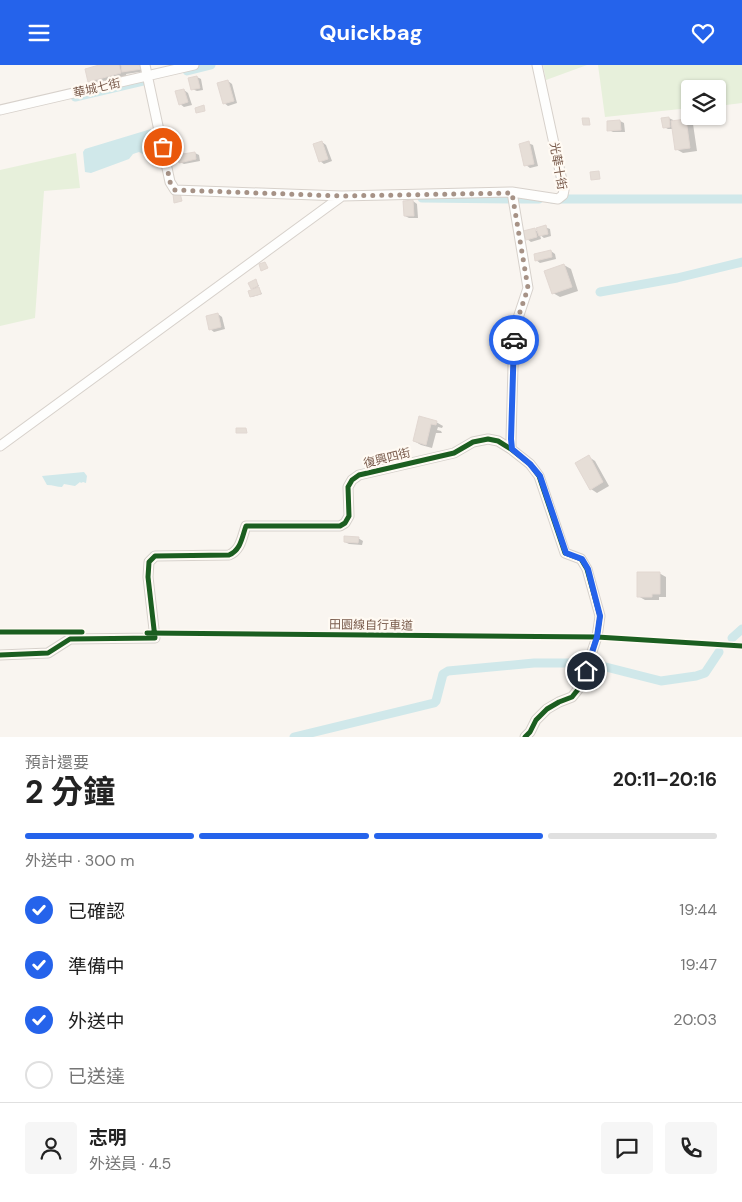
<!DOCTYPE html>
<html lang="zh-TW">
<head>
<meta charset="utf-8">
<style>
	:root { --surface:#fff; --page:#f6f6f6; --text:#222; --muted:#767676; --line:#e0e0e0; --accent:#2563eb }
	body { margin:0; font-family:"DM Sans","Noto Sans TC",sans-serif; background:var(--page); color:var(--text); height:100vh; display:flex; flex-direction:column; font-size:19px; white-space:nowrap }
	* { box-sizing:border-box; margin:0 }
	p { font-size:16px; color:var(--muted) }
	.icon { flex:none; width:28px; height:28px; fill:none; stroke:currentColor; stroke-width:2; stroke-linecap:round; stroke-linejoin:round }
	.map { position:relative; height:672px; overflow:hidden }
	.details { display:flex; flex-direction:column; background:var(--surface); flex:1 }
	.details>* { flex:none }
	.buttons { position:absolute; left:681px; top:15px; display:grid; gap:10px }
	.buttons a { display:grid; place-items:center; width:45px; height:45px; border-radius:5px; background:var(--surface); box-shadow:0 1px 4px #0004; font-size:25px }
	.pin { position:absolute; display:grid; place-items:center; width:42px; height:42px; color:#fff; margin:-21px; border:2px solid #fff; border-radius:50%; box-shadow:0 1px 5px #0007 }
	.courier { position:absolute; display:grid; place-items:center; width:50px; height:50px; margin:-25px; border:4px solid #2563eb; border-radius:50%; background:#fff; color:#222; box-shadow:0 1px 6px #0007 }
	.summary em { font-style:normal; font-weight:700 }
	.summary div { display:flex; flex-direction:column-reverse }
	.summary { display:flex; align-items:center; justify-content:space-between; height:85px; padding:0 25px }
	h1 { font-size:32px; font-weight:700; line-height:38px }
	.bar { display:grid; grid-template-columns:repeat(4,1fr); gap:8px 5px; align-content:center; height:60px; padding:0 25px }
	.bar i { height:6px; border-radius:4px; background:var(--line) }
	.bar .current { background:var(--accent) }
	.bar p { grid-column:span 4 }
	.line { display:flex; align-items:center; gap:12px; padding:0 25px; border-top:1px solid var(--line) }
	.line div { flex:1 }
	.round { display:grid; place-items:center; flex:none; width:52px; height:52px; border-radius:5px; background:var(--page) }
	ol { padding:0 25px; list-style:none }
	li { display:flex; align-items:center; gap:15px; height:55px }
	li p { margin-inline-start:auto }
	li .icon { padding:5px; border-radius:50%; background:var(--accent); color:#fff; stroke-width:4 }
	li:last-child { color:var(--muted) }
	li i { width:28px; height:28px; border:2px solid var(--line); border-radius:50% }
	header { display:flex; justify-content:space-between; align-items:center; height:65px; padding:0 25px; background:var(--accent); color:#fff; font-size:22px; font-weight:700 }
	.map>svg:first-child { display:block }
	.green { fill:#e7f0db }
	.water { fill:#d0e8ea }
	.shadow { fill:#0003 }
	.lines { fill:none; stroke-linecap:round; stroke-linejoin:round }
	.canal { stroke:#d0e8ea; stroke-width:9 }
	.building { fill:#e6ded7; stroke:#e2d8d2 }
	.minor-casing { stroke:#d7d1cb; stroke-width:11 }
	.minor { stroke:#fefefd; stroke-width:9 }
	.cycleway-casing { stroke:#fffaf3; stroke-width:8 }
	.cycleway { stroke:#1b5e20; stroke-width:5 }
	.done { stroke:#a69286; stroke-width:5; stroke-dasharray:0 9 }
	.route { stroke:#2563eb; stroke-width:6 }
	.labels { text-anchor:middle; stroke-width:4.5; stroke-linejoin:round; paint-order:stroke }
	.street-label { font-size:12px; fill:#7a5c4d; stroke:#fffaf3 }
</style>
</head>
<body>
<header><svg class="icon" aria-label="menu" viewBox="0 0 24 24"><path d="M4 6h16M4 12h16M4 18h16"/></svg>Quickbag<svg class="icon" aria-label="heart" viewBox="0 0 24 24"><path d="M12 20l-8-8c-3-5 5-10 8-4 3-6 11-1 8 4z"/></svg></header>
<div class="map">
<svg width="742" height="672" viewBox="0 0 742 672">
	<rect width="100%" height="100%" fill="#f9f5f0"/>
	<path class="green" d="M543,0H587L546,15Z
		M598,0H742V38L718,41V24H690V43L605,52Z
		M76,88L80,123L44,126L35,253L0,261V105Z"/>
	<path class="water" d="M151,64L152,75H150C148,80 150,83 148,87L143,89L139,87L133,89L129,94L91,108L85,107L83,87L85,84Z
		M84,407L87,411L86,418L83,417L81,418L80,417L75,421L64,419L62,422C57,422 53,420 47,420L42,411Z"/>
	<path class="shadow" d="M104,0H145L146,6L126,9L127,12L96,20L89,16Z
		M197,12L201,14L203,25L197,26L192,24Z
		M228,16L232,19L237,38L228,41L224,38Z
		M184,25L188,28L192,40L184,42L180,39Z
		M669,53L673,55V57L686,55L693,59L697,86L683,88L676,84L674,64H668L664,62Z
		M620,56L624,58L625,67H613L609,65L608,57Z
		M322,77L326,80L332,96L324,99L320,96Z
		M528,78L533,80L538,101L530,103L526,100Z
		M195,88L199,90L200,96L184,99L180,97Z
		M413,136L417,139L418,153H409L405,151Z
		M545,162L550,164L551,171L544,173L540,170L541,174L531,177L527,174L535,165L539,167Z
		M551,186L555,189L556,194L540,198L536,195Z
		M564,200L571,204L578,226L560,232L553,228Z
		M256,216L259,221L256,223L260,225L262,229L252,232L251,231L255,225L252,223Z
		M218,249L222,252L225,264L214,267L210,264Z
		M420,353L436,357L443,361L442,363L438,362L437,365L441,366L442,368H436L432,383L421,380L414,376Z
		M589,392L595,396L609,421L597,428L591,424Z
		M358,473L363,476L362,480L349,479L345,477Z
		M659,508L666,512V532H659V535H645L638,531Z"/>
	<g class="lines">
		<path class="canal" d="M187,6L211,0
			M75,32L143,16
			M422,133L512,134
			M521,134H539
			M552,134H742
			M600,227L677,213L742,197
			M732,573L742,564
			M594,599L661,616L696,611L705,608L719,587
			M294,672L434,638L436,636L443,609L448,606L534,598H587"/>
	</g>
	<path class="building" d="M99,0H119L121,8L88,17L85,4Z
		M121,0H142V4L122,7Z
		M197,11L200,23L191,25L188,13Z
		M228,15L234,36L223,39L217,18Z
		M184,24L188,37L179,40L175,26Z
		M204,40L205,46L196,48L195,43Z
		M669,52L670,62L663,63L661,53Z
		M582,53H589L590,60H583Z
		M686,54L690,83L675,85L671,56Z
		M620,55L621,65L607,66V56Z
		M322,76L328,94L319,97L313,79Z
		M529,76L534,99L524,101L519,79Z
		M195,87L196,94L179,98L177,90Z
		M599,106L600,114L591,115L590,107Z
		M180,128L182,136L174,138L173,129Z
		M413,135L414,151H404L403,136Z
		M546,160L548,169L539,171L536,163Z
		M535,163L537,172L526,175L523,166Z
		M551,185L552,192L535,196L534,189Z
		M265,197L268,203L261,206L259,199Z
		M564,199L572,222L552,229L544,206Z
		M256,214L258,221L251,224L248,218Z
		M259,222L261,229L250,232L248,226Z
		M218,248L221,262L209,265L206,251Z
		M419,351L437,356L436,360L431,359L426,380L413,376Z
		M236,363H246L247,368H236Z
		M589,390L603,417L590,425L575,398Z
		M344,471L359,472L358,478L344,477Z
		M637,507H660V529H652V532H637Z"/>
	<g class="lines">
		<g class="minor-casing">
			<path id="minor" d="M145,0L170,117L175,125L342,131L512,127
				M0,45L194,0
				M0,381L342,131
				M511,384V374L514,265L528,223L512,127L558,134L563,130L564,125L537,0
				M0,590L48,588L70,574L155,573L148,512L149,497L155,491L229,490C241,485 242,472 246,461H340L345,458L349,451L348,422L352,415L359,410L454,388L473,377L488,374L498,376L511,384L530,399L539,411L565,488L581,494L587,504L600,551L597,572L580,622L572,632L559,637L547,644L536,655L530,667L525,672"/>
		</g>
		<use href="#minor" class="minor"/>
		<g class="cycleway-casing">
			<path id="cycleway" d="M0,567H82
				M147,568L597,572L742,581
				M0,590L48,588L70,574L155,573L148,512L149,497L155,491L229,490C241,485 242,472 246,461H340L345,458L349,451L348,422L352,415L359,410L454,388L473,377L488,374L498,376L511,384L530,399L539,411L565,488L581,494L587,504L600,551L597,572L580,622L572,632L559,637L547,644L536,655L530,667L525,672"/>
		</g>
		<use href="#cycleway" class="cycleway"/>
	</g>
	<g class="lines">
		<path class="done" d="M163,82L170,117L175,125L342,131L512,128L528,223L514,265V275"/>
		<path class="route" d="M514,275L511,374L512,384L530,399L540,411L566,488L582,494L588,504L600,551L597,572L586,606"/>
	</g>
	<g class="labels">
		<g class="street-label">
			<text transform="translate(97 23) rotate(-13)" y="4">華城七街</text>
			<text transform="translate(558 101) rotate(80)" y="4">光華十街</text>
			<text transform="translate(387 393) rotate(-14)" y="4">復興四街</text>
			<text transform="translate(371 560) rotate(1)" y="4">田園線自行車道</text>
		</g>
	</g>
</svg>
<div class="buttons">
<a><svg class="icon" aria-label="layers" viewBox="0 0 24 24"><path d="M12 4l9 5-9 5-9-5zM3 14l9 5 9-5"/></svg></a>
</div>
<div class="pin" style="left:163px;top:82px;background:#ea580c"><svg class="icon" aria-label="bag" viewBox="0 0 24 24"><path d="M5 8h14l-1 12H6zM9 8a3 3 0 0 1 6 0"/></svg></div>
<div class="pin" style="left:586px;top:606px;background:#1f2937"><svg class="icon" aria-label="home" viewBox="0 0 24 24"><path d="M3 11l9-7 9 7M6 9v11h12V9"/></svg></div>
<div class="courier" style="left:514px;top:275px"><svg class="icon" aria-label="car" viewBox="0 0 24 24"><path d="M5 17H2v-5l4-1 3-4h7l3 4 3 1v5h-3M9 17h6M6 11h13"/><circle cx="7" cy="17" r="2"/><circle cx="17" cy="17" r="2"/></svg></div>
</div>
<section class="details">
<div class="summary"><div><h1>2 分鐘</h1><p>預計還要</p></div><em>20:11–20:16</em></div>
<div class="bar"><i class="current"></i><i class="current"></i><i class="current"></i><i></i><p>外送中 · 300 m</p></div>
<ol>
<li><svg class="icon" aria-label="check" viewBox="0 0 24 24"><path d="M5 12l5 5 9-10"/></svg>已確認<p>19:44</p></li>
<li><svg class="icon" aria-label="check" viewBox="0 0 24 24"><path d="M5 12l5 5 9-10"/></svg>準備中<p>19:47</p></li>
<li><svg class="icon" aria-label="check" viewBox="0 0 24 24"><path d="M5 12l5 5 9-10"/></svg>外送中<p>20:03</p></li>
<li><i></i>已送達</li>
</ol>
<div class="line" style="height:90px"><a class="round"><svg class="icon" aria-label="person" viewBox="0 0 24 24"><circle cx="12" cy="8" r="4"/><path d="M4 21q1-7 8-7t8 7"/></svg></a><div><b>志明</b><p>外送員 · 4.5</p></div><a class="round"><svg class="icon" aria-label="chat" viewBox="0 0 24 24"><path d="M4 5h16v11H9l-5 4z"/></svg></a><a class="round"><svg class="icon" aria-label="phone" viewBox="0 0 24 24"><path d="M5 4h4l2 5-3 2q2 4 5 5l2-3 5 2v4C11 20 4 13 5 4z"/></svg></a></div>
</section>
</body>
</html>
